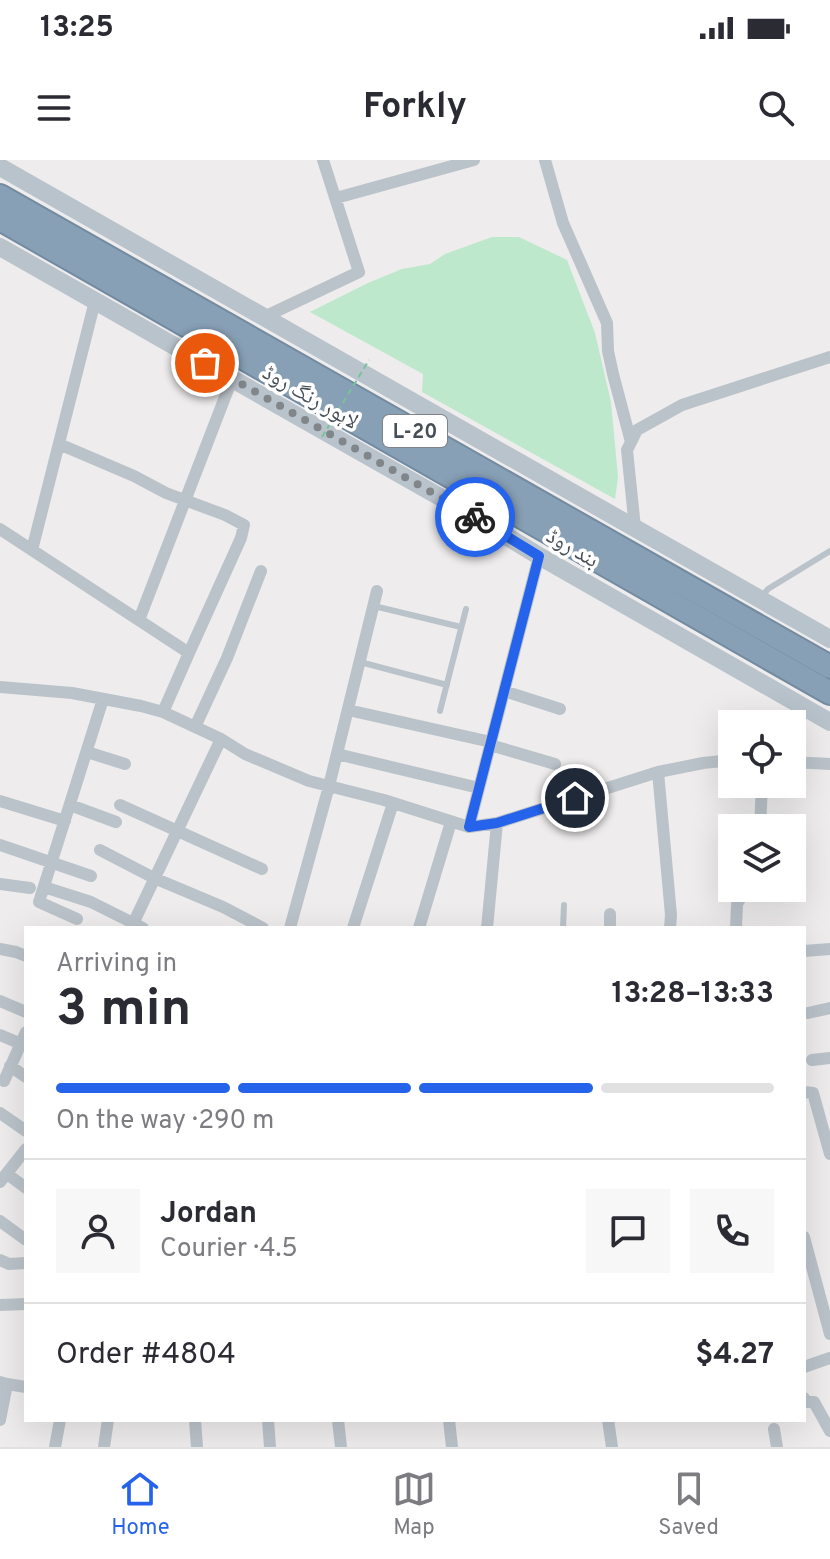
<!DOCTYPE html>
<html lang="en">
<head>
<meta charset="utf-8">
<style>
	:root { --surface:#fff; --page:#f7f7f7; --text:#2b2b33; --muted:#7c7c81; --line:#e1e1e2; --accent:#2563eb }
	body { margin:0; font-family:Overpass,"Noto Naskh Arabic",sans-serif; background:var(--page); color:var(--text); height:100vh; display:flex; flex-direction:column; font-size:30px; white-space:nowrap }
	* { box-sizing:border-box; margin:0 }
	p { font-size:26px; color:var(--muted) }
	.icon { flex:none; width:44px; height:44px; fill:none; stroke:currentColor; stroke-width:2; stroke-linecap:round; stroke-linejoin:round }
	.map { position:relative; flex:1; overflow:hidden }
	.details { position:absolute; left:24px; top:766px; width:782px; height:496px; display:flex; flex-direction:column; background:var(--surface); border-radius:0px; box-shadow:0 8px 32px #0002 }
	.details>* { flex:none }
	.fabs { position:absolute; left:718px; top:550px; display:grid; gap:16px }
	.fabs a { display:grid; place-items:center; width:88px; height:88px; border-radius:0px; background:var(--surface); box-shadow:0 8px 32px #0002; font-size:40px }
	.pin { position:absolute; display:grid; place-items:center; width:68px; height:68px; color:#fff; margin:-34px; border:4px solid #fff; border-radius:50%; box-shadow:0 2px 8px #0007 }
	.courier { position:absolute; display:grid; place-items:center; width:80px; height:80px; margin:-40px; border:6px solid #2563eb; border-radius:50%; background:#fff; color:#222; box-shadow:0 2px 10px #0007 }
	.summary em { font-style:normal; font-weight:700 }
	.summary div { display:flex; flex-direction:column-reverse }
	.summary { display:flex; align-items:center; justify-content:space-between; height:136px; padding:0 32px }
	h1 { font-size:52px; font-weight:700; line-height:60px }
	.bar { display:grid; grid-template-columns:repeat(4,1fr); gap:12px 8px; align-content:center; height:96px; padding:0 32px }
	.bar i { height:10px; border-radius:6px; background:var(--line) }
	.bar .on { background:var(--accent) }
	.bar p { grid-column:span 4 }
	.line { display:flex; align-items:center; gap:20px; padding:0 32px; border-top:2px solid var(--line) }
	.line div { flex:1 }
	.round { display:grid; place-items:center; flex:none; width:84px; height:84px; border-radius:0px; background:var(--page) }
	.status { display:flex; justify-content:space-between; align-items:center; height:56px; padding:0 40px; background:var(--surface); direction:ltr }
	.status svg { height:22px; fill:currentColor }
	header { display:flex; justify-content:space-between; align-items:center; height:104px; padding:0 32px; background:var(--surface); font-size:36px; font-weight:700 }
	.menu { display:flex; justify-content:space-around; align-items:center; height:112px; border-top:2px solid var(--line); background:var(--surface); font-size:22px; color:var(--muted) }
	.menu a { display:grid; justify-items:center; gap:4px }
	.menu .on { color:var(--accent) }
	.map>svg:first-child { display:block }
	.green { fill:#bde8cc }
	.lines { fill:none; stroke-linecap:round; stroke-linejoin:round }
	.highway-casing { stroke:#738ba1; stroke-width:26 }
	.lane { stroke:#bbc3ca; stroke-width:6 }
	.street { stroke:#bbc3ca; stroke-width:12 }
	.secondary { stroke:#b9c3cc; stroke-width:18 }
	.highway { stroke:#88a0b6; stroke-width:22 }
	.path-bridge { stroke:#79c29b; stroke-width:2; stroke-dasharray:6 4; stroke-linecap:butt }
	.done { stroke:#81868b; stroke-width:8; stroke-dasharray:0 14.4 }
	.route { stroke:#2563eb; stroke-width:10 }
	.labels { text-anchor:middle; stroke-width:7; stroke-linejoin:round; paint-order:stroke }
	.shield { fill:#fff; stroke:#7e8489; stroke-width:2 }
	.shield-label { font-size:20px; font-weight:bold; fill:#464f57 }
	.street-label { font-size:22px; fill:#464f57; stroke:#fff }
</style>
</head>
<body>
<div class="status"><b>13:25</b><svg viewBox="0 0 49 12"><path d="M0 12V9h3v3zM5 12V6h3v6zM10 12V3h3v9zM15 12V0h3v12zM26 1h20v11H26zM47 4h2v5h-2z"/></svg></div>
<header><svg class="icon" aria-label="menu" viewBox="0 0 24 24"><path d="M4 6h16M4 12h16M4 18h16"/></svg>Forkly<svg class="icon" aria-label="search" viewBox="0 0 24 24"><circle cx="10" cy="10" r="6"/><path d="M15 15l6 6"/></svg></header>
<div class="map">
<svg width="830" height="1287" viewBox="0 0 830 1287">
	<rect width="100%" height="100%" fill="#eeecec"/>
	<path class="green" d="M492,77H519L567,100L595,173L611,242L618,317L615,339L422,232L423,214L310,152L368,123L402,109L430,104L445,94Z"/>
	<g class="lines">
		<g class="highway-casing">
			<path id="highway" d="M0,36L830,507
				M0,59L830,533"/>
		</g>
		<path class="lane" d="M762,436L768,429L830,391
			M374,446L461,467
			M360,502L447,525
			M440,551L466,449
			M563,768L564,745"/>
		<path class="street" d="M545,0L563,63L607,163L608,191L613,214L631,282
			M336,38L474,0
			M264,157L359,112L323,0
			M59,284L134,316L166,333L225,355L244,365L241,378L189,493
			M635,368L627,290L637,270L682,245L830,197
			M0,369L189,493L163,552
			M32,390L95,141
			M139,460L232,219
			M0,527L72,533L141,546L163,552L221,579L245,594L309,621L384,640L469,667L497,663L658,612L703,603L732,600
			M504,531L560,549
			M348,550L491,582
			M195,567L227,498L261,411
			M490,585L555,604
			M87,592L125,604
			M337,594L479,628
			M792,602L830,604
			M658,612L671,755L670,768
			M0,641L65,661
			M70,645L116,662
			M120,645L262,709
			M469,667L539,396
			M760,668L762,624
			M0,685L91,716
			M100,690L154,718L223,747L263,768
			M0,724L30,728
			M44,727L91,742L143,768
			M77,759L39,742L103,539
			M131,768L221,579
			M290,768L329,626L377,431
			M353,768L393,643
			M419,768L451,662
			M487,768L497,663
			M610,768V754
			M736,768L737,744L746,728
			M0,789L16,792L26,796
			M804,791L830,789
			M0,841L26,852
			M808,853L830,848
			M0,875L26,886
			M812,900L830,898
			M10,906L26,917
			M4,921L26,872
			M804,932L813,933L830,994
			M0,953L26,971
			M7,1014L26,1028
			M0,1022L26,989
			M0,1061L26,1080
			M804,1077L830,1174
			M0,1100L9,1104L26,1103
			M0,1145L26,1144
			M804,1207L830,1198
			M0,1222L7,1224L26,1227
			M804,1238L806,1242H814L830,1271
			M0,1260L7,1224
			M195,1260L197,1287
			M268,1260L270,1287
			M338,1260L341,1287
			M449,1260L452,1287
			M608,1260L612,1287
			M774,1269L777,1287
			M55,1287L60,1260
			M104,1287L108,1260"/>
		<path class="secondary" d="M0,7L830,479
			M0,87L470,354L539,396L830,562"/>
		<use href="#highway" class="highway"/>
		<path class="path-bridge" d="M322,277L369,200"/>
	</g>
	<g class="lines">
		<path class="done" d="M205,203L475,357"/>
		<path class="route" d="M475,357L539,396L469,667L497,663L575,638"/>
	</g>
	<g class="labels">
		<rect class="shield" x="383" y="255" width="64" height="32" rx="6"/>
		<g class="shield-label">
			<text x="415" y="278">L-20</text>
		</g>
		<g class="street-label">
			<text transform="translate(311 236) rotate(30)" y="8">لاہور رنگ روڈ</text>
			<text transform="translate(573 387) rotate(30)" y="8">بند روڈ</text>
		</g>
	</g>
</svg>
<div class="fabs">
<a><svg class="icon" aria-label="locate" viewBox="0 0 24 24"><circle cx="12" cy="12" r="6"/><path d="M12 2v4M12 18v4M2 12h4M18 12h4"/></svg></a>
<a><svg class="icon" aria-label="layers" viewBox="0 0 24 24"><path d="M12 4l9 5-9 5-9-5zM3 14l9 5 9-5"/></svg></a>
</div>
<div class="pin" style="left:205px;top:203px;background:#ea580c"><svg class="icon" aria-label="bag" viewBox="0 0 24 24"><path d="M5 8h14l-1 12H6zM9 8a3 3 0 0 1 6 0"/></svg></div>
<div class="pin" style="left:575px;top:638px;background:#1f2937"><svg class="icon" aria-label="home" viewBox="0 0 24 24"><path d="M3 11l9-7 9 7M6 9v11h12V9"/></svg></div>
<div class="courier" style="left:475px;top:357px"><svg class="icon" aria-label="bike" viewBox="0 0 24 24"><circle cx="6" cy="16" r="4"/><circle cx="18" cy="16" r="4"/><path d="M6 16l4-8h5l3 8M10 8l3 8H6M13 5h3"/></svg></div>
<section class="details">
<div class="summary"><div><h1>3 min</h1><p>Arriving in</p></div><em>13:28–13:33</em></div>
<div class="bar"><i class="on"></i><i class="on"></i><i class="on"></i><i></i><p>On the way · 290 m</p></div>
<div class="line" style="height:144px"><a class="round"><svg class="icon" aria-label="person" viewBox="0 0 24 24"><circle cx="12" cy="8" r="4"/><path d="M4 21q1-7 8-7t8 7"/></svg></a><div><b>Jordan</b><p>Courier · 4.5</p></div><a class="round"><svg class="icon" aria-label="chat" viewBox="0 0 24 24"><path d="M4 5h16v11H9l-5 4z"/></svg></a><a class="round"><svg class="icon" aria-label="phone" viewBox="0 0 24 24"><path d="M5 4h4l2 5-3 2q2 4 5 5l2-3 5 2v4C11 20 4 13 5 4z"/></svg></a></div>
<div class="line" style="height:104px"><div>Order #4804</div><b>$4.27</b></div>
</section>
</div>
<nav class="menu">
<a class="on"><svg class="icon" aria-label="home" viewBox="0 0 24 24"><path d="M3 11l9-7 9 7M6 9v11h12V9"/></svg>Home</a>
<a><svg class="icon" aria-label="map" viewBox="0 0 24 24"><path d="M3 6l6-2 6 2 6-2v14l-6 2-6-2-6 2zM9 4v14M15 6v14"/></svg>Map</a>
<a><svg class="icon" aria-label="saved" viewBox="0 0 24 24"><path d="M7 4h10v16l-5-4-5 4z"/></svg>Saved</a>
</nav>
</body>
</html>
